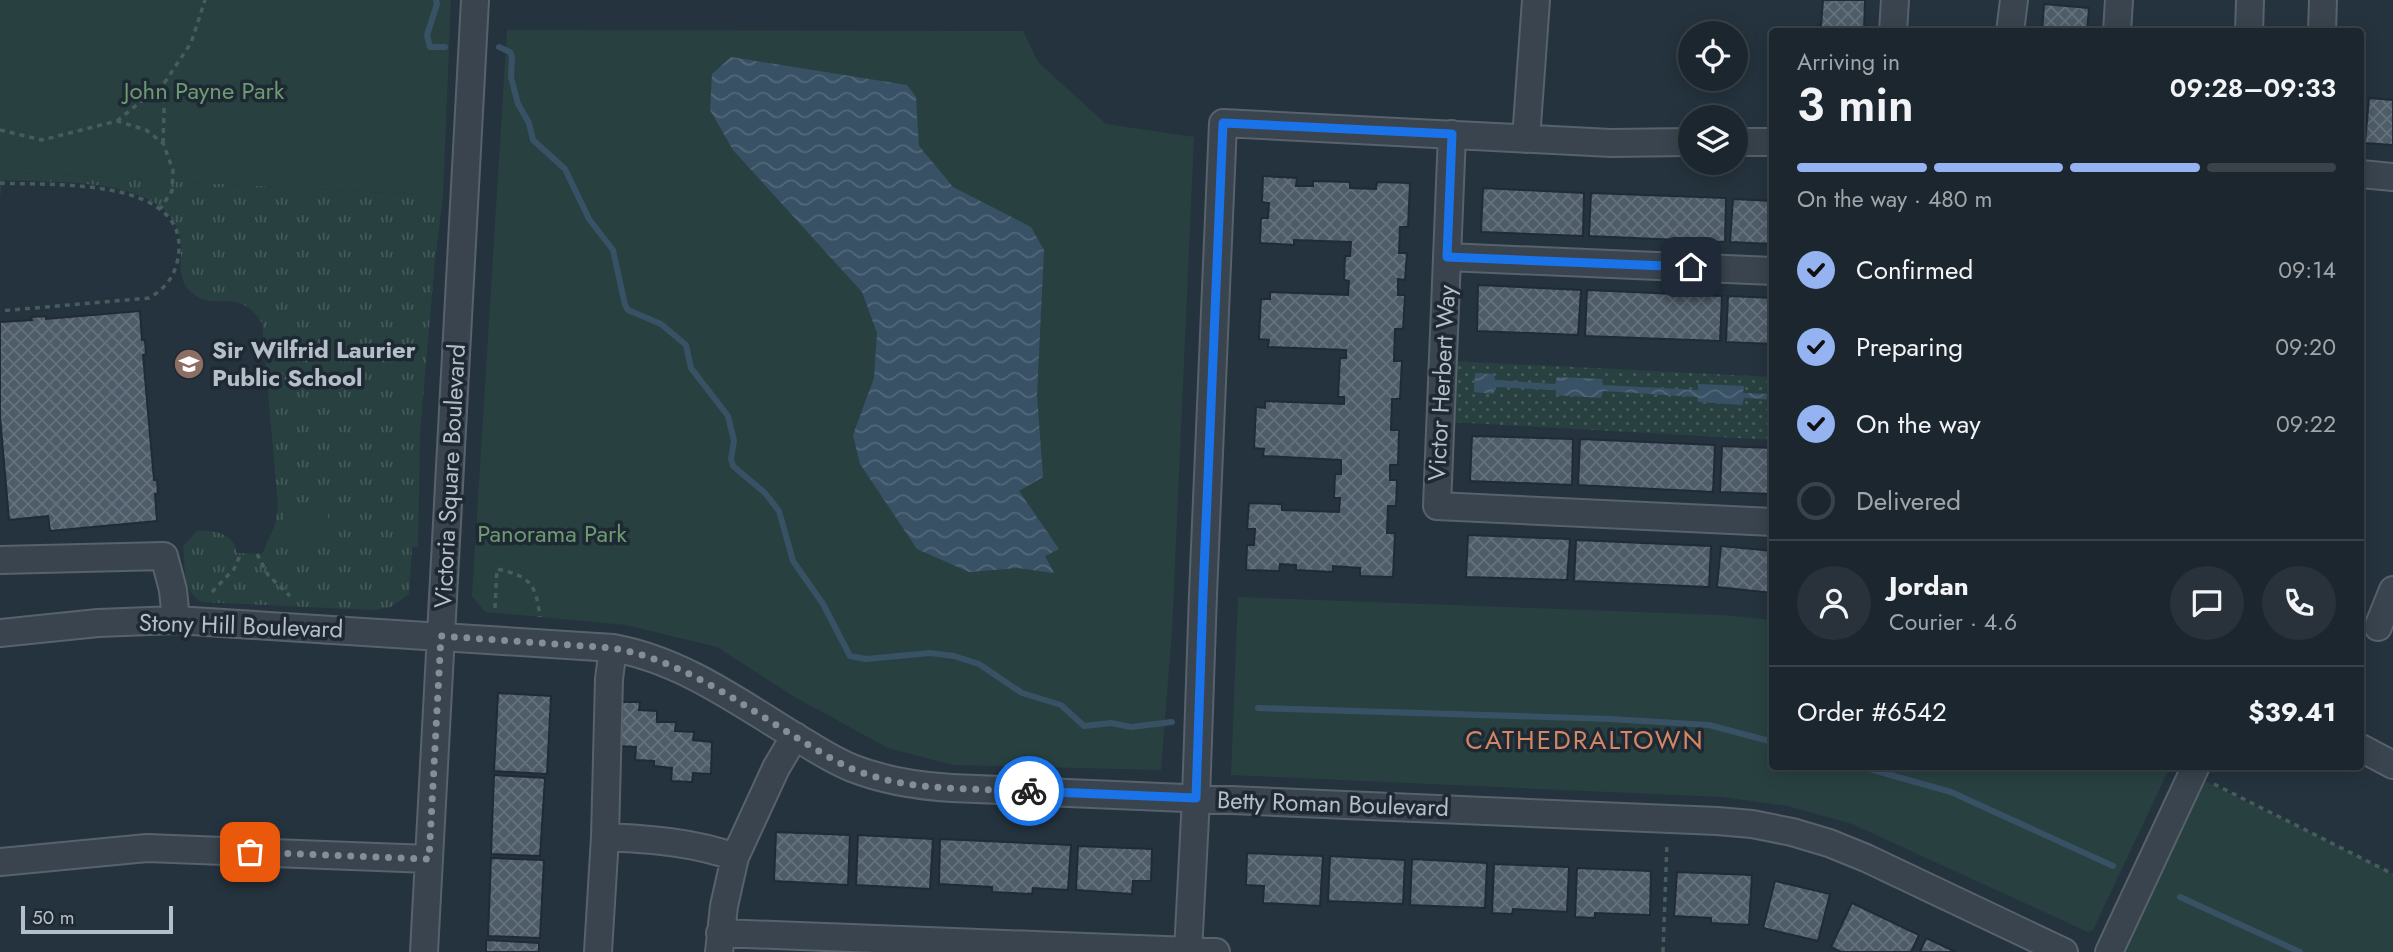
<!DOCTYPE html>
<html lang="en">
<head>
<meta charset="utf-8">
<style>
	:root { --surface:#1c262e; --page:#29323a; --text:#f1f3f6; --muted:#a0a5aa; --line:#3a434a; --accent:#95b2f1 }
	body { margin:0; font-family:Jost,sans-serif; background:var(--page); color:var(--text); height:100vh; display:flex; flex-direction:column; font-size:26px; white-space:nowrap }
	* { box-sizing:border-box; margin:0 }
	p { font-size:23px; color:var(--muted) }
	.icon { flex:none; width:38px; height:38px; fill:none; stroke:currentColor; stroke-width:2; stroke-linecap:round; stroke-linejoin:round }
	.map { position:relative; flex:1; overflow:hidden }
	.details { position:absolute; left:1769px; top:28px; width:595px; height:742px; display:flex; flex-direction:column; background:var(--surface); border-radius:7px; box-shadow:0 4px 18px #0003,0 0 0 2px var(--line) }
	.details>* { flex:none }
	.fabs { position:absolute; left:1678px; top:21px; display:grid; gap:14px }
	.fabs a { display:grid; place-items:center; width:70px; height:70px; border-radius:50%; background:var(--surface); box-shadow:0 4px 18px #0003,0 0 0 2px var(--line); font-size:35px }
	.scale { position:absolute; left:21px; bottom:18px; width:152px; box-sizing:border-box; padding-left:7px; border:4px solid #b5bfc9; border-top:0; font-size:19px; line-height:24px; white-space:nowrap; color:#b5bfc9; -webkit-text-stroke:5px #1e2933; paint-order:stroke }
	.pin { position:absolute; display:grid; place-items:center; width:60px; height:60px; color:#fff; margin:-30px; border-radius:14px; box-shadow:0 4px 10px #0006 }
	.courier { position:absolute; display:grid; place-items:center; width:70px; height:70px; margin:-35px; border:5px solid #1a73e8; border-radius:50%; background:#fff; color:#222; box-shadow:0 2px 9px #0007 }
	.summary em { font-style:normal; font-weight:600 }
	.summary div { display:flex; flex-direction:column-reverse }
	.summary { display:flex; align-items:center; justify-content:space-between; height:119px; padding:0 28px }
	h1 { font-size:46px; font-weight:600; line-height:52px }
	.bar { display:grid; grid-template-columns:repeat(4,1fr); gap:10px 7px; align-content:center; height:84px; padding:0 28px }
	.bar i { height:9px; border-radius:5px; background:var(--line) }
	.bar .on { background:var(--accent) }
	.bar p { grid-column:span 4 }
	.line { display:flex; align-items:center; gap:18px; padding:0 28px; border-top:2px solid var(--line) }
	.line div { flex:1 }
	.round { display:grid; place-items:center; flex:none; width:74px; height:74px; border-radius:37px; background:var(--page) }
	ol { padding:0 28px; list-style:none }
	li { display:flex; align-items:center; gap:21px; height:77px }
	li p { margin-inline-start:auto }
	li .icon { padding:7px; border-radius:50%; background:var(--accent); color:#111; stroke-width:4 }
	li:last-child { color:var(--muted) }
	li i { width:38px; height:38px; border:4px solid var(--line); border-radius:50% }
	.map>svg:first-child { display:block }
	.grass { fill:url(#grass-tufts) }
	.park { fill:#284140 }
	.garden { fill:url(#garden-dots) }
	.water { fill:url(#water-waves) }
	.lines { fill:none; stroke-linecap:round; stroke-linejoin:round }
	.stream { stroke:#395165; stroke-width:6 }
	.building { fill:url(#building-cross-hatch); stroke:#202b35; stroke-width:2 }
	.minor-casing { stroke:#57626c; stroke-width:30 }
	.path { stroke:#475d5d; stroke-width:3.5; stroke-dasharray:5 5; stroke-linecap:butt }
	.minor { stroke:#39444e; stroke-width:26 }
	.done { stroke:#838e98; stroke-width:7; stroke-dasharray:0 12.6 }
	.route { stroke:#1a73e8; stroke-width:9 }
	.labels { text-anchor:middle; stroke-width:7; stroke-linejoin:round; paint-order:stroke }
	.park-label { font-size:24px; fill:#6c9a71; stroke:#1e2933 }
	.poi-label { font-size:24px; font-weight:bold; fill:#b5bfc9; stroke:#1e2933; text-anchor:start }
	.street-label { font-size:24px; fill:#b5bfc9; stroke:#1e2933 }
	.neighbourhood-label { font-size:26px; letter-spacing:2px; fill:#d48765; stroke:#1e2933 }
</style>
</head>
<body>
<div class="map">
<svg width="2393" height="952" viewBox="0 0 2393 952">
	<defs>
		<pattern id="grass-tufts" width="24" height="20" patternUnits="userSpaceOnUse" patternTransform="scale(1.75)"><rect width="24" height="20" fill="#284140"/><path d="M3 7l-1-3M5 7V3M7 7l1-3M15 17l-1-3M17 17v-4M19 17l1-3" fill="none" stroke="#455b5a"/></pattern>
		<pattern id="garden-dots" width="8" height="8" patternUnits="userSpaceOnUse" patternTransform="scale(1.75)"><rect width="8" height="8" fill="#284140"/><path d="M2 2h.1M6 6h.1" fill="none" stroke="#455b5a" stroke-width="1.8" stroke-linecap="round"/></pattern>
		<pattern id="water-waves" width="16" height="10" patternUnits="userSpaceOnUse" patternTransform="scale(1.75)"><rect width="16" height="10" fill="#395165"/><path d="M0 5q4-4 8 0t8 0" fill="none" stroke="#53687a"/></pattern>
		<pattern id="building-cross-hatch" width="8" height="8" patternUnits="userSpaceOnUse" patternTransform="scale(1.75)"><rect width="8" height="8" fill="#4e5c69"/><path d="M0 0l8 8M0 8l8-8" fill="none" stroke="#65727d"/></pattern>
	</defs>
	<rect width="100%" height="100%" fill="#25333e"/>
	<path class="grass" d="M0,172L443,196L434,270L420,433L418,547H412L409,594L391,607L374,610L202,602C181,591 186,566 183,546L197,531C214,530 234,533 237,553L262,554L275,525L278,506L262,323C238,285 216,313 192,293C174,277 184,257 180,237C168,175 52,183 3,180L0,197Z"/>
	<path class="park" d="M0,0H451L443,196L0,172Z
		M507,30L1023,31L1038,62L1106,124L1194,137L1172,631L1161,770L953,765L888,748L793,696L717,647L626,625L485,612L472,596Z
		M324,500L332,533L290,543L282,510Z
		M1238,597L1722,615L1773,620V766L2170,767L2093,930L2088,932L1852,824L1788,806L1722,797L1231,775Z
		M2191,774L2393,874V952H2106Z"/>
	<path class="garden" d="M1452,361L1773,377V440L1450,422Z"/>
	<path class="water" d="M731,57L907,85L916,97L919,146L953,187L1031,227L1044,250L1037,395L1043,477L1019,491L1059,549L1045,556L1054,573L1018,568L969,572L917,549L860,464L853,435L874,378L877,333L862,292L733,150L710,110L712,74Z
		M1475,373L1494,374L1495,380L1555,384L1557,377L1602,379L1603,385L1698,390V384L1744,386L1743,393L1773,394V400L1744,398L1742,405L1698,402L1697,397L1603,391L1601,398L1556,395V390L1495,387L1494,394L1474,392Z"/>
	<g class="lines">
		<path class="stream" d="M436,0L437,4L427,35L430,47H445
			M499,47L510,52L512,57L511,77L518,104L529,123L533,140L565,169L589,219L613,250L625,305L628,310L661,324L686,345L691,368L728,416L734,441L731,459L733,466L765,493L779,511L793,561L823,604L850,656L866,659L930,653L954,656L979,664L1022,693L1061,705L1084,726L1111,723L1131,727L1172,722
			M1258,708L1610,719L1709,725L1773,742
			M1859,766L1951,792L2113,866
			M2180,897L2300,952"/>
	</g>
	<path class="building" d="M1823,0H1865L1864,32H1817L1818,25L1821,26Z
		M2044,4L2089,8L2087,32H2042Z
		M2369,98L2393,100V145L2365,143Z
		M1263,176L1297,178L1296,186H1313V181L1350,182V188L1376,189L1377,182L1410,183L1408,227H1400L1399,253H1407L1405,280L1398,279V295H1405L1403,329H1395L1394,361H1402L1400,399H1392L1391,430H1399L1398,465H1390V480H1397L1396,506H1388L1387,533H1395L1393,577L1360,576V568L1333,566V572L1296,570V565L1280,564L1279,571L1246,570L1247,545H1254L1255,529H1247L1249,503L1282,504V510L1339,512L1340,498H1334L1335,474H1341V460L1263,456L1264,449L1254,448L1256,407L1265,408V401L1344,404V397H1338L1340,358H1346V350L1268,347L1269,340L1259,339L1261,299H1270V292L1348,295L1349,281L1344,280L1345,256H1350L1351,242L1294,240V245L1260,243L1261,218H1268L1269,203L1262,202Z
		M1483,188L1584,193L1583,236L1481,232Z
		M1591,193L1726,198L1725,242L1589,236Z
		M1733,199L1773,201V244L1730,242Z
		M1478,285L1581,290L1578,335L1477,331Z
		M1587,290L1722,296L1720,341L1585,336Z
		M1728,296L1773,298V344L1726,342Z
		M140,311L142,340H145L146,354L143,355L154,480H157L158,493L155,494L157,521L50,531L48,516L9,520L0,416V322L32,320L31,317L46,316V319Z
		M1472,436L1573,439L1572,485L1470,481Z
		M1580,439L1715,445L1713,492L1578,485Z
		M1722,446L1773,448V494L1720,492Z
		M1468,535L1570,539L1567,580L1466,577Z
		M1576,540L1711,546L1709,587L1574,581Z
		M1721,546L1773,551V593L1717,587Z
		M498,693L551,696L547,774L494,771Z
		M620,702H640L639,710L657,711V722H676L675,731L694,732L693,740L712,742L711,774L693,773L692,782L671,781L672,768L654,766V761L635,760L636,747L618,746Z
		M494,775L545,778L540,856L491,854Z
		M776,832L850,835L848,885L774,881Z
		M858,835L933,839L930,889L856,885Z
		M940,839L1071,845L1068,890L1033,888L1032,894L992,892V887L939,884Z
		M1078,846L1152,849L1151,881H1133L1132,894L1076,890Z
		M1247,853L1323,856L1320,906L1263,903L1264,886L1246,885Z
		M1330,856L1405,860L1403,904L1328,901Z
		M491,858L544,860L540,938L488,936Z
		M1412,859L1487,863L1485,908L1410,905Z
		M1494,864L1569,867L1567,912L1513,909L1512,914L1492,913Z
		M1577,868L1651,871L1650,915L1595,913V918L1575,917Z
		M1677,872L1752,875L1749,925L1711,923V918L1674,916Z
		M1775,881L1830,894L1818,941L1763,928Z
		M1852,903L1919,935L1911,952H1841L1831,947Z
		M1926,938L1956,952H1920Z
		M486,940L539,943V952H486Z"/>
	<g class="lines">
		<g class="minor-casing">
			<path id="minor" d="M1893,32L1895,0
				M2010,32L2014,0
				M2117,32L2119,0
				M2249,32L2250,0
				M2322,32L2323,0
				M1452,134L1437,506L1773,522
				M1526,139L1536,0
				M1736,142H1773
				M2361,174L2393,177
				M1447,257L1773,271
				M0,560L164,556L173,590L176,620
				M2378,627L2393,590
				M0,633L98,623L176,620L613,648C681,660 737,701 796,737C814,748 832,760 852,768C885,781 917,786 952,788L1717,821L1752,824L1792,832L1829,843L1866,858L2064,952
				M2361,748L2393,765
				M605,837C650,839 692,842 735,857
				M0,862L147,848L429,859
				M720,933L1216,952
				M424,952L475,0
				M598,952L605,837L609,679L613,648
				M719,952L724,906L735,857L776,768L795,736
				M1188,952L1196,798L1203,594L1223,123L1611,143L1690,142
				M2109,952L2196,766"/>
		</g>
		<path class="path" d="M117,121L165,82
			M0,130L42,140L117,121L146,130L163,143L173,170L172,191L160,209
			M163,143L165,82L191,43L205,0
			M0,183C48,186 183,176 179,250C177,273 168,287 149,298L0,311
			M257,554L268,575L290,596
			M212,592L234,569L241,553
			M495,608L497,569C530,576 536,584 540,617
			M2214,784L2393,874
			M1663,952L1667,842"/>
		<use href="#minor" class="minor"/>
	</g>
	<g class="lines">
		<path class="done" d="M250,852L429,859L441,636L613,648C680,660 737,701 794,736C812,747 831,759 850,768C906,792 970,788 1029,791"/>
		<path class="route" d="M1029,791L1196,798L1203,594L1223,123L1452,134L1447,257L1691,267"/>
	</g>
	<defs>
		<g id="school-disc" transform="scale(1.575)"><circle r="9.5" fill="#8d6e63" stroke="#1e2933"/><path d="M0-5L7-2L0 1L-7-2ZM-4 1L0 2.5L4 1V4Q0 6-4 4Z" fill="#fff"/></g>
	</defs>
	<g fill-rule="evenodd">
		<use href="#school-disc" x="189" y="364"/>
	</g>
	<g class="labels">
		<g class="park-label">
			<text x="204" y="99">John Payne Park</text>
			<text x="552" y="542">Panorama Park</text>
		</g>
		<g class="poi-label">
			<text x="212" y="358">Sir Wilfrid Laurier<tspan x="212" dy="28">Public School</tspan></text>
		</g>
		<g class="street-label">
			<text transform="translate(1442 383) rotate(-87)" y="8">Victor Herbert Way</text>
			<text transform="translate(450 476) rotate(-87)" y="8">Victoria Square Boulevard</text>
			<text transform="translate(241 626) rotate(2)" y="8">Stony Hill Boulevard</text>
			<text transform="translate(1333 804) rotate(2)" y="8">Betty Roman Boulevard</text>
		</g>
		<g class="neighbourhood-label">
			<text x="1585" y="749">CATHEDRALTOWN</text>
		</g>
	</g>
</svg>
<div class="fabs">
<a><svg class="icon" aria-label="locate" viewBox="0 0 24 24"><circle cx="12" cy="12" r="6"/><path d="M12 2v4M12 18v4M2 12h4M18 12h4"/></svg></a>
<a><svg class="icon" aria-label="layers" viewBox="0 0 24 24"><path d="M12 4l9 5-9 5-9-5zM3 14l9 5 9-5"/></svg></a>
</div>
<div class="scale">50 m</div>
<div class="pin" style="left:250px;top:852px;background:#ea580c"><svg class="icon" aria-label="bag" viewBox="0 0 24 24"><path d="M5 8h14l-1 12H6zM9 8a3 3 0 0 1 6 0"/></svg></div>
<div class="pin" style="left:1691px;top:267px;background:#1f2937"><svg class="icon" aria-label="home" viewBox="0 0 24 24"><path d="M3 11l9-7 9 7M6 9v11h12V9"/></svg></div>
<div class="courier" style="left:1029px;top:791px"><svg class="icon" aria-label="bike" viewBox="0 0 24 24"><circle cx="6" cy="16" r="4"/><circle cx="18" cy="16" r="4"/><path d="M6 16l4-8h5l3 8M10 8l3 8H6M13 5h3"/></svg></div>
<section class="details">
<div class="summary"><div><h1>3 min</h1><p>Arriving in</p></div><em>09:28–09:33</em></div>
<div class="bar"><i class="on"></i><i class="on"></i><i class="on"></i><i></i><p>On the way · 480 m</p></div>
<ol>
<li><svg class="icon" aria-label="check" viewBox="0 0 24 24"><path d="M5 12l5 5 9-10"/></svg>Confirmed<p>09:14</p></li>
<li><svg class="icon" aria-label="check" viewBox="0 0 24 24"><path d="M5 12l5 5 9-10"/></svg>Preparing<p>09:20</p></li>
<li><svg class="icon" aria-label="check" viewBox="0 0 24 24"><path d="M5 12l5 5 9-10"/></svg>On the way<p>09:22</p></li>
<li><i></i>Delivered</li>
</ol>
<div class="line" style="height:126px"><a class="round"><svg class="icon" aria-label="person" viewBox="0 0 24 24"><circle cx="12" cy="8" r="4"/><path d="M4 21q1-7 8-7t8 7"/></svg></a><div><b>Jordan</b><p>Courier · 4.6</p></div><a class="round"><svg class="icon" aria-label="chat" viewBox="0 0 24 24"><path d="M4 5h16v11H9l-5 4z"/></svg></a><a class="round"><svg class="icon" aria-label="phone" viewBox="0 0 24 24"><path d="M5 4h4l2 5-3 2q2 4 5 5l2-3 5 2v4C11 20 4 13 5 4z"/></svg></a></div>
<div class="line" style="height:91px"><div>Order #6542</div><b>$39.41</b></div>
</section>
</div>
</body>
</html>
